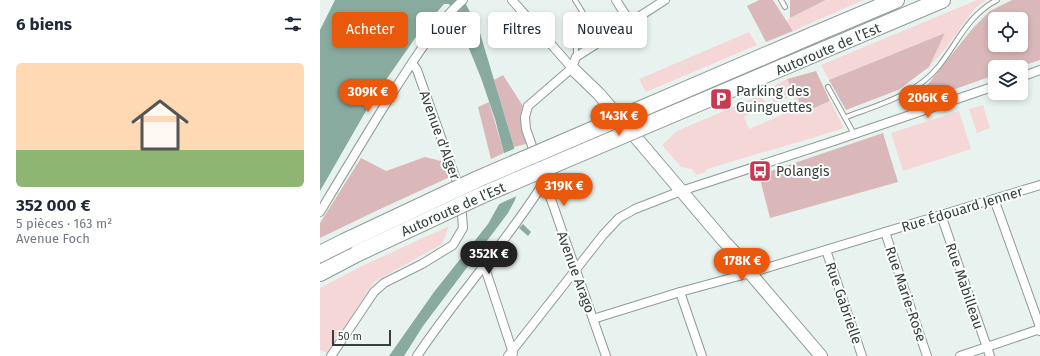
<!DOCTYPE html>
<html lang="fr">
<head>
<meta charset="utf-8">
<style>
  :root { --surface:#fff; --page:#f2f2f3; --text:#1f2937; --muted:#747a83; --accent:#ea580c }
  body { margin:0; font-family:"Fira Sans",sans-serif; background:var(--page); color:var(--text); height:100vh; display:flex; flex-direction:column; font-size:15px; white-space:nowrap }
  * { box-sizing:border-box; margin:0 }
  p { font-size:13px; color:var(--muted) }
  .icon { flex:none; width:22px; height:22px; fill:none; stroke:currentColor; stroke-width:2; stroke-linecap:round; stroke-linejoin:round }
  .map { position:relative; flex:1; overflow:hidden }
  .sheet { display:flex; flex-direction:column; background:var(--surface); width:320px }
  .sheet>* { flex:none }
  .guide { position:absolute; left:12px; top:12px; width:380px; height:36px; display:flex; gap:8px }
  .tools { position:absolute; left:668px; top:12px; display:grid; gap:8px }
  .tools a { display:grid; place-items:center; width:40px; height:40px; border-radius:6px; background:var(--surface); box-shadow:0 2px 6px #0003; font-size:20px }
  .scale { position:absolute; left:12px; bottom:10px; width:59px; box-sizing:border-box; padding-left:4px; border:2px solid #393e3c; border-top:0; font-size:11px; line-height:14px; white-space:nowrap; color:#393e3c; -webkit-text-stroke:3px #fafffd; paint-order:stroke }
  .price { position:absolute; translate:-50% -34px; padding:0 9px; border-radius:14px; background:var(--accent); color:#fff; font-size:13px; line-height:26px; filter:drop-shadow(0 1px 2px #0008) }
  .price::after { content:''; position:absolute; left:50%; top:24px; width:12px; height:9px; margin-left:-6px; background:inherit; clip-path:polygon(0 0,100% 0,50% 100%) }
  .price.on { background:#222; color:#fff }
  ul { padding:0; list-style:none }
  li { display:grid; align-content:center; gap:8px; height:212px; padding:0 16px }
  li span { display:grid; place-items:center; height:124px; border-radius:6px; color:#555 }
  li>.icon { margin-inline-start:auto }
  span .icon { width:72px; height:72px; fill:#fffc; stroke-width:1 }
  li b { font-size:17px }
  h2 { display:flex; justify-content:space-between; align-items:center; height:48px; padding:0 16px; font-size:17px }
  .chip { padding:0 14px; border-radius:6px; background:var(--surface); box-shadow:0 2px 6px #0003; font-size:14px; line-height:36px }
  .chip.on { background:var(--accent); color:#fff }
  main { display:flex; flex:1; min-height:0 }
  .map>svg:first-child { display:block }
  .green { fill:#f6d7d8 }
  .forest { fill:#dab8b9; fill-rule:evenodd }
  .water { fill:#89aa9f }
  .pier { fill:#e8f3ef }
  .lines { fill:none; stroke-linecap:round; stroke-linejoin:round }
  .lane-casing { stroke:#909b97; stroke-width:6 }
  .street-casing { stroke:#909b97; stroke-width:10 }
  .secondary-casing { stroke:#909b97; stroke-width:14 }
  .highway-casing { stroke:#909b97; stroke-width:18 }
  .lane { stroke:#fff; stroke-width:4 }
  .street { stroke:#fff; stroke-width:8 }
  .secondary { stroke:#fff; stroke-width:12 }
  .highway { stroke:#fff; stroke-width:16 }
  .highway-bridge-casing { stroke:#909b97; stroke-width:18; stroke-linecap:butt }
  .highway-bridge { stroke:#fff; stroke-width:16 }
  .labels { text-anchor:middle; stroke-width:4; stroke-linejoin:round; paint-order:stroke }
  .street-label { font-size:14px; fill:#393e3c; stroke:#fafffd }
  .poi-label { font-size:14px; fill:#393e3c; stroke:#fafffd; text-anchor:start }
</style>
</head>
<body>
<main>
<section class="sheet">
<h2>6 biens<svg class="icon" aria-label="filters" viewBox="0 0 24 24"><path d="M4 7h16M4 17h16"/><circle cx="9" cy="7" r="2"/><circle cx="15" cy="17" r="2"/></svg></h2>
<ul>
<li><span style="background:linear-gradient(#ffd9b3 70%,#8fb573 0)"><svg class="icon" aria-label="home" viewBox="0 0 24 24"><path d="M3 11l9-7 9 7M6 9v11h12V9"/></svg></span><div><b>352 000 €</b><p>5 pièces · 163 m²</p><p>Avenue Foch</p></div></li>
</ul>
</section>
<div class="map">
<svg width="720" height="356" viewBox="0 0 720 356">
  <rect width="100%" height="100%" fill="#e8f3ef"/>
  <g class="green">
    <path d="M 507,0 L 543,0 L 473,31 L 467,22 L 470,18 Z"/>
    <path d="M 657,0 L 666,0 L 655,8 L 625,49 L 609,67 L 625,33 L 509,80 L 501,65 Z"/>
    <path d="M 429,32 L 437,45 L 326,92 L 319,79 Z"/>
    <path d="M 467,79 L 485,112 L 510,101 L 524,128 C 478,143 431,155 385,170 L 386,172 L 376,175 L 372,169 L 361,167 L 342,145 L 357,131 L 441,95 L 447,106 L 424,117 L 429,129 L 478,108 L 473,96 L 454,103 L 448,89 Z"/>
    <path d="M 663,105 L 670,128 L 657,133 L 649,109 Z"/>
    <path d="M 639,111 L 651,149 L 583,171 L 571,133 Z"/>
    <path d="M 129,226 L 122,244 L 54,282 L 7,353 L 0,350 L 0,288 L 44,265 Z"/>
  </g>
  <g class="forest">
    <path d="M 439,0 L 453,0 L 473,31 L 446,42 L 427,6 Z"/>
    <path d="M 470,0 L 506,0 L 470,18 Z"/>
    <path d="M 692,0 L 720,0 L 720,60 L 699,67 L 675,67 L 675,75 L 592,104 L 653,28 L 670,11 ZM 675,19 L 701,19 L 701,45 L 675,45 Z"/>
    <path d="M 625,33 L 609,67 L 578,90 L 526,110 L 509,80 Z"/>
    <path d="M 496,71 L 510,101 L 485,112 L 467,79 Z"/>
    <path d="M 183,75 L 203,106 L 200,117 L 206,144 L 194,147 L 174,80 Z"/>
    <path d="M 169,102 L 184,153 L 171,159 L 158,107 Z"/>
    <path d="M 563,133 L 578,182 L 450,218 L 439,175 Z"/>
    <path d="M 105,157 L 121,161 L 130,177 L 58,210 L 0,238 L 0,223 L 41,158 L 66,171 Z"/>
  </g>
  <g class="water">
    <path d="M 15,0 L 144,0 L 160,33 L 194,147 L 198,189 L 195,200 L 188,213 L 103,326 L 84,356 L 69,356 L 114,292 L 168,224 L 186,192 L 184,153 L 175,119 L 161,78 L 137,19 L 129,4 L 124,4 L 98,34 L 54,97 L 0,191 L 0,30 Z"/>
    <path d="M 203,224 L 211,232 L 208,236 L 199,228 Z"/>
  </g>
  <path class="pier" d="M 196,148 L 200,189 L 199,195 L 177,205 L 184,191 L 182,154 Z"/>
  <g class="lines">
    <g class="lane-casing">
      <g id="lane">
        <path d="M 255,0 L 276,34 L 256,47 L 256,56"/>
        <path d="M 461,0 L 465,7"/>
        <path d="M 508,87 L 534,134"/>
        <path d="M 526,117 C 558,105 596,95 619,66 C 638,42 648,15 677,0"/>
      </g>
    </g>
    <g class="street-casing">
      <g id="street">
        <path d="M 192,0 L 252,68"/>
        <path d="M 296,0 L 310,22"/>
        <path d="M 92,63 L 97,70 L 138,185 L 139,191"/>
        <path d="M 701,77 L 720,70"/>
        <path d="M 216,157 L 206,129 L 205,117 L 208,106 L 252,68 L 256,57 L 345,0"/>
        <path d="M 220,168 L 286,356"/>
        <path d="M 674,199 L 719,324 L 720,331"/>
        <path d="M 0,212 C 24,172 48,132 73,92 C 94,60 114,26 143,0"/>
        <path d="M 621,215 L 670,356"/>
        <path d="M 565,232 L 607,356"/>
        <path d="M 506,250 L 542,356"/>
        <path d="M 164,265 L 193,353"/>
        <path d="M 360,292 L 382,356"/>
        <path d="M 273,319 L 360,292 L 430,273 L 720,185"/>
        <path d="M 11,356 L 54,292 L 64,283 L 102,264 L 133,245 L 143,228 L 141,202"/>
        <path d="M 97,356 C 137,296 186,243 224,182"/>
        <path d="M 188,356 L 283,235 L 299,218 L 315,209 L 361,191 L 514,141 L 675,86"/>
        <path d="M 640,356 L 720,329"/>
      </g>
    </g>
    <g class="secondary-casing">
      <path id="secondary" d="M 252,68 L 279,94 L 403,240 L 418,256 L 430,273 L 501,356"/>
    </g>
    <g class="highway-casing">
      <g id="highway">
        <path d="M 493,35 L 576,0"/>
        <path d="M 501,51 L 622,0"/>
        <path d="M 0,273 L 38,253"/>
      </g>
    </g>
    <use href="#lane" class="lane"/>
    <use href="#street" class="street"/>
    <use href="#secondary" class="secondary"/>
    <use href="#highway" class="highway"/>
    <g class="highway-bridge-casing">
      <g id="highway-bridge">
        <path d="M 38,253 L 162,195 L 501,51"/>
        <path d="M 0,254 L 24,242 L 158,179 L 493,35"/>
      </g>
    </g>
    <use href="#highway-bridge" class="highway-bridge"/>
  </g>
  <defs>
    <g id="parking-square" transform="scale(1.15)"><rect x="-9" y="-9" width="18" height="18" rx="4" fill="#c93951" stroke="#fafffd"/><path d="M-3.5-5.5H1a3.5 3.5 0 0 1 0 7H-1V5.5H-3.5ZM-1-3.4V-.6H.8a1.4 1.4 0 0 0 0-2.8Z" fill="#fff"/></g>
    <g id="bus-square" transform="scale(1.15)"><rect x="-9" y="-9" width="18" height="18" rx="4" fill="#c93951" stroke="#fafffd"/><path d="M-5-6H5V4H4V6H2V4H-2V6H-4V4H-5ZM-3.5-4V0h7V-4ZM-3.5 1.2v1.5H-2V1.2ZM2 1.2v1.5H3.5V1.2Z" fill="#fff"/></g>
  </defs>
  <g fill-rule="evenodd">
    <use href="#parking-square" x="401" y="99"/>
    <use href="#bus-square" x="440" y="171"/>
  </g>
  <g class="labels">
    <g class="street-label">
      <text transform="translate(508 49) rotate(-23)" y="5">Autoroute de l’Est</text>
      <text transform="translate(120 135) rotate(70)" y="5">Avenue d'Alger</text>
      <text transform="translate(133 209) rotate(-24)" y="5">Autoroute de l’Est</text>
      <text transform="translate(642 209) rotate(-17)" y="5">Rue Édouard Jenner</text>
      <text transform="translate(256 272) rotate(70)" y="5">Avenue Arago</text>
      <text transform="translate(645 286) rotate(71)" y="5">Rue Mabilleau</text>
      <text transform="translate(586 294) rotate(71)" y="5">Rue Marie-Rose</text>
      <text transform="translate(524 303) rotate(71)" y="5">Rue Gabrielle</text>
    </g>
    <g class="poi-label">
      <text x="416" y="96">Parking des<tspan x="416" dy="16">Guinguettes</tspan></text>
      <text x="456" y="176">Polangis</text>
    </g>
  </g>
</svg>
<div class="tools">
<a><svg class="icon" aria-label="locate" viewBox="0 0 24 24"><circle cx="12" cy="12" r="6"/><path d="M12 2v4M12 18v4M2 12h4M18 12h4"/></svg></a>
<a><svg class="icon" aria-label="layers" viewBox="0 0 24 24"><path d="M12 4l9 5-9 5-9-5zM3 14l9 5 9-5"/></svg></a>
</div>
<div class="scale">50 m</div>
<b class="price" style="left:48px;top:113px">309K €</b>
<b class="price" style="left:608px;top:119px">206K €</b>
<b class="price" style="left:299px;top:137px">143K €</b>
<b class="price" style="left:244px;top:207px">319K €</b>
<b class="price on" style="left:169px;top:275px">352K €</b>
<b class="price" style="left:422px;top:282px">178K €</b>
<div class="guide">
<a class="chip on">Acheter</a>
<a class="chip">Louer</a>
<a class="chip">Filtres</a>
<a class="chip">Nouveau</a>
</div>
</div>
</main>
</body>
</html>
